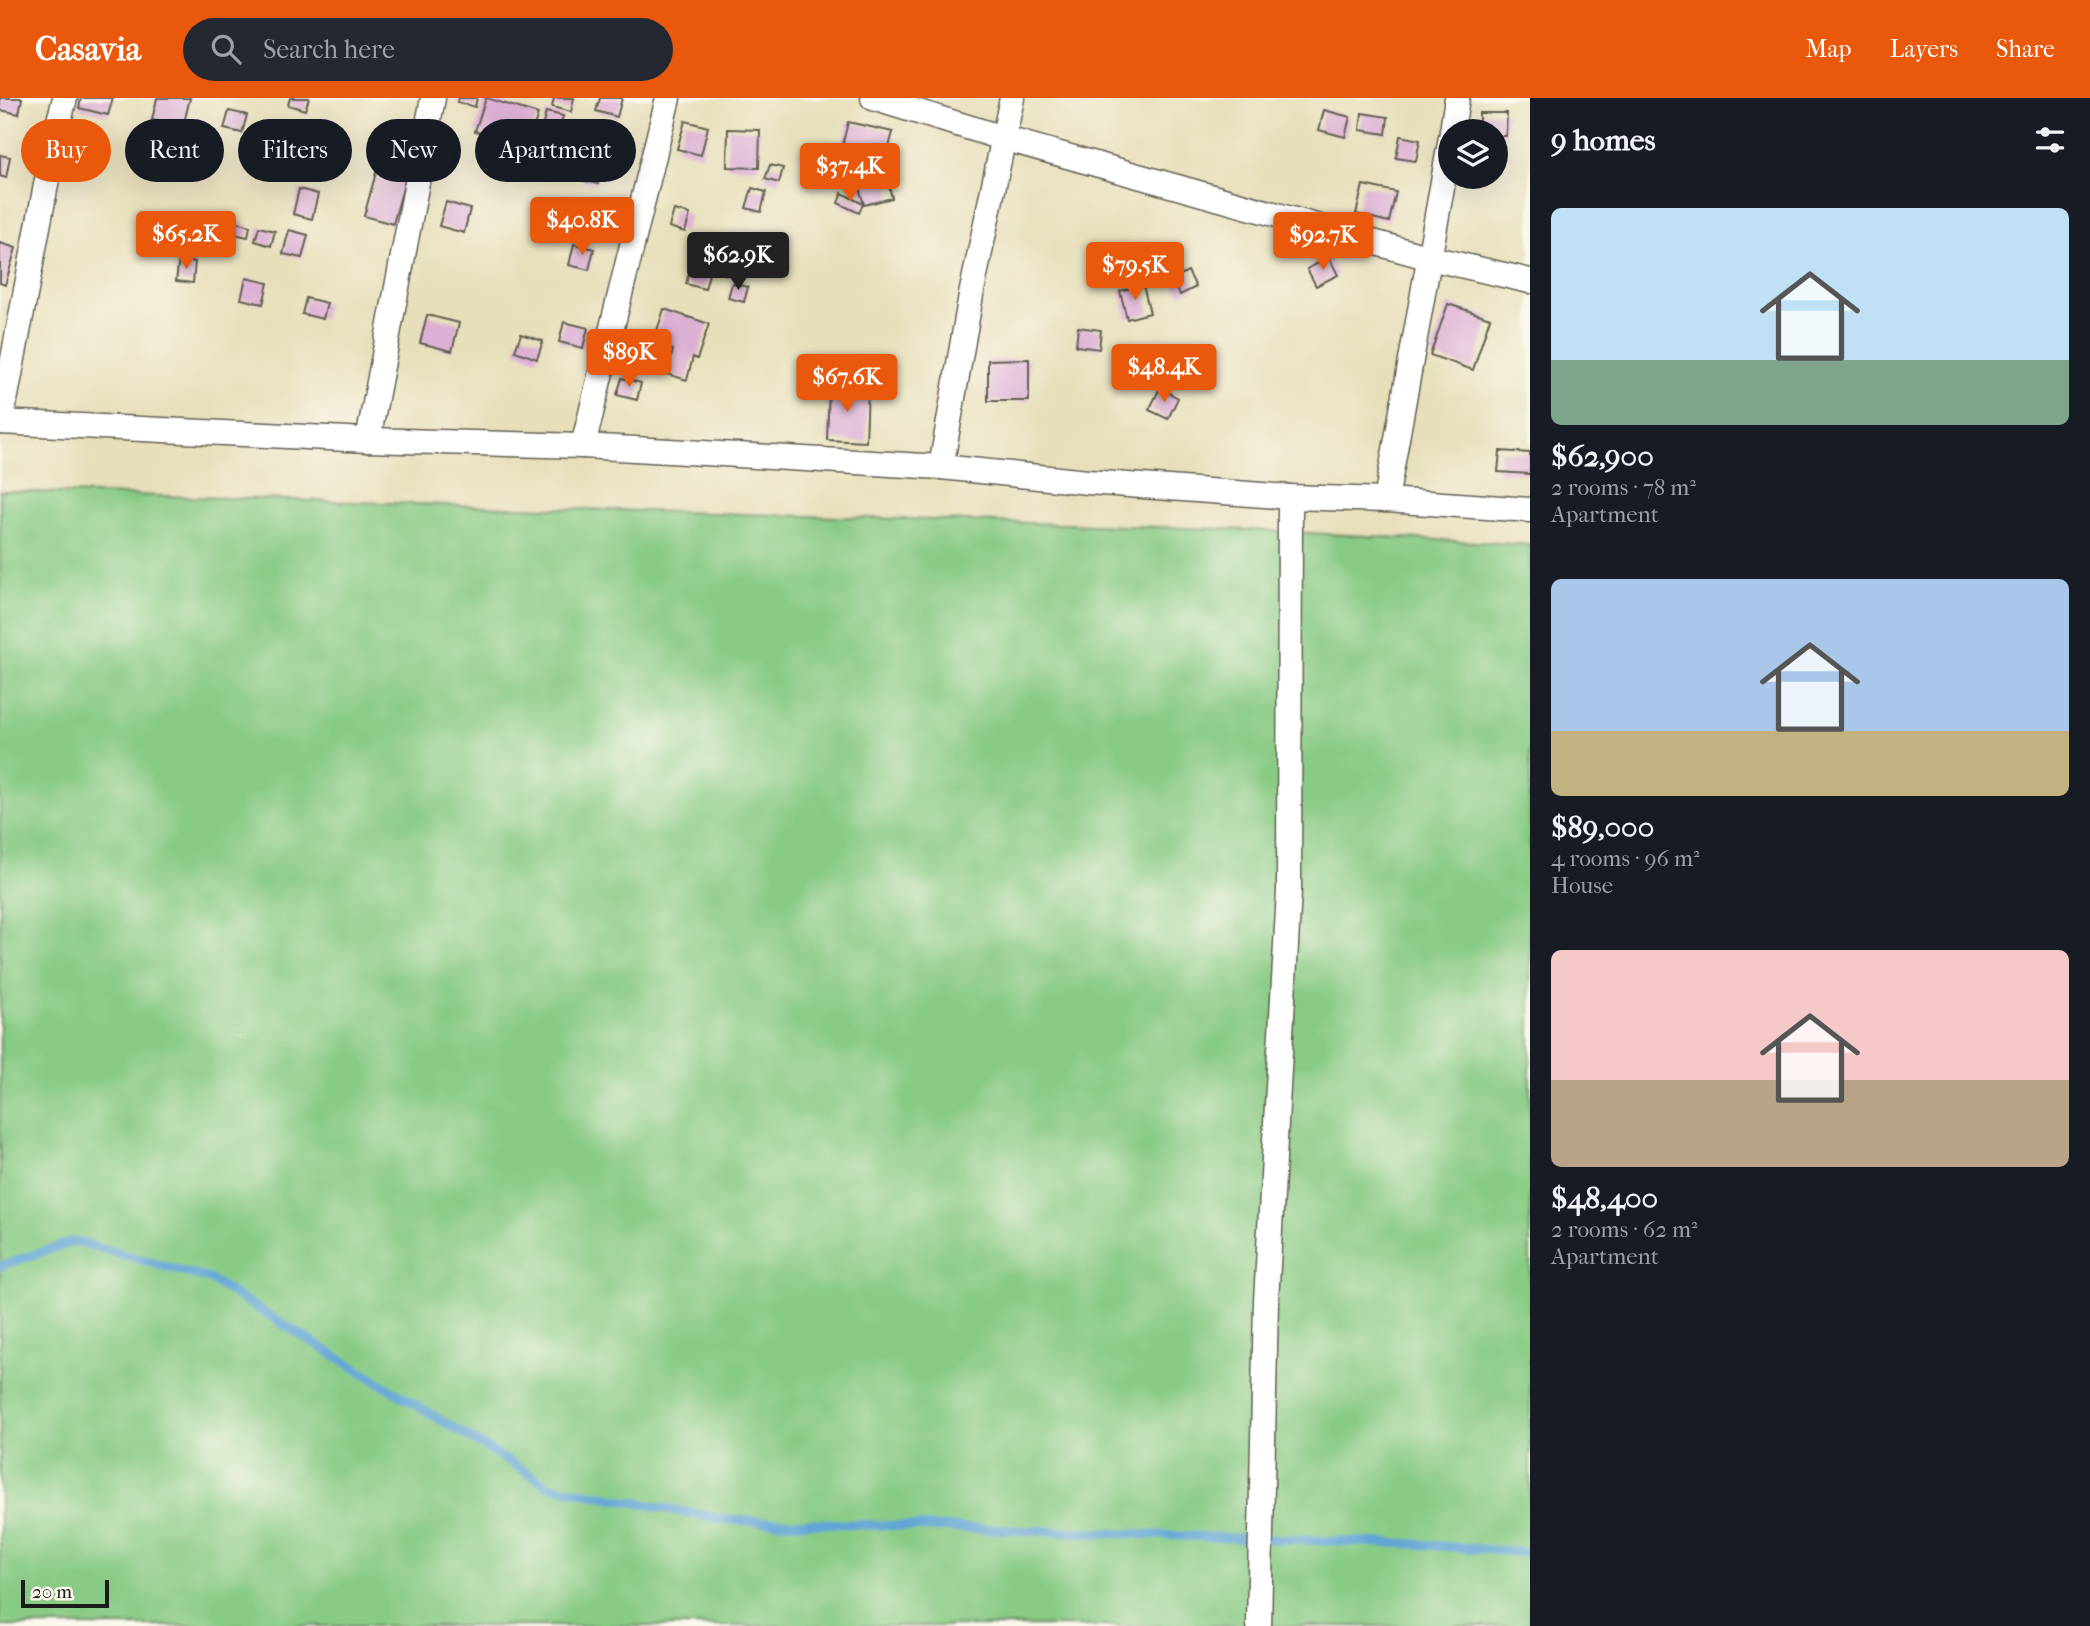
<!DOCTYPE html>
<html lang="en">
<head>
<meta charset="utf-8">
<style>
  :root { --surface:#171b24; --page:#242831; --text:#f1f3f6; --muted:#9ea1a6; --accent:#ea580c }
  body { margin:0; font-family:"IM FELL French Canon",serif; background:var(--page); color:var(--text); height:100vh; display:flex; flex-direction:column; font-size:26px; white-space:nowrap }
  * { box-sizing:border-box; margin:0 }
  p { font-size:23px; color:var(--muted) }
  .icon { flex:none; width:38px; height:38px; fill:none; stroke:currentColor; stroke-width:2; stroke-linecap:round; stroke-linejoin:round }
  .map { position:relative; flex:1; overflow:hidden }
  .sheet { display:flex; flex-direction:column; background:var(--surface); width:560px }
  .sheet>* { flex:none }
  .guide { position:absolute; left:21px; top:21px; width:665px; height:63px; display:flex; gap:14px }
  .fabs { position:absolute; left:1438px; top:21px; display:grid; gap:14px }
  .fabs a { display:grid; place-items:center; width:70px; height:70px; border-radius:50%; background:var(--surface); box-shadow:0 7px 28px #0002; font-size:35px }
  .scale { position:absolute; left:21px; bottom:18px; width:88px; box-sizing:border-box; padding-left:7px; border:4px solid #1c1c1c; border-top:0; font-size:19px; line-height:24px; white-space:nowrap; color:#1c1c1c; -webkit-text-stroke:5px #fbf7ec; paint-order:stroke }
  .price { position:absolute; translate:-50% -60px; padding:0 16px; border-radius:7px; background:var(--accent); color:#fff; font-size:23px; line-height:46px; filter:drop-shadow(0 2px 4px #0008) }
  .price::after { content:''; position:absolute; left:50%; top:42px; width:21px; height:16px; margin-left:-10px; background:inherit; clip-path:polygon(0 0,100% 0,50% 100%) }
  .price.on { background:#222; color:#fff }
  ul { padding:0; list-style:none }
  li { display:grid; align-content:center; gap:14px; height:371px; padding:0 21px }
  li span { display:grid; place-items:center; height:217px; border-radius:10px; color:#555 }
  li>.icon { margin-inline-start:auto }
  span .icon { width:126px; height:126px; fill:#fffc; stroke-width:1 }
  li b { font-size:30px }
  h2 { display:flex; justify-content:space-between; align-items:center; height:84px; padding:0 21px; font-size:30px }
  .tag { padding:0 24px; border-radius:32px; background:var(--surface); box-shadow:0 7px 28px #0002; font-size:24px; line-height:63px }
  .tag.on { background:var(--accent); color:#fff }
  header { display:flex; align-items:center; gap:42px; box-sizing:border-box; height:98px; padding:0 35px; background:var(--accent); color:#fff }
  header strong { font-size:33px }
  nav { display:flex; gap:38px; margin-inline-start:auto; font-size:24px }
  .search { width:490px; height:63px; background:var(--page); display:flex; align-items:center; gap:18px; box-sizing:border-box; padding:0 24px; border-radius:38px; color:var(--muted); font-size:26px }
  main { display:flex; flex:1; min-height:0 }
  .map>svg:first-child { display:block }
  .green { fill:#88cb84; stroke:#527450; stroke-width:2 }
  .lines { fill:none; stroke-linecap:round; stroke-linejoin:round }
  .stream { stroke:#62a5d6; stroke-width:9 }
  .building { fill:#ddb1d5 }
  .street-casing { stroke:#636053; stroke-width:27 }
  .street { stroke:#fff; stroke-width:24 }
</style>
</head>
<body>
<header>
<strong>Casavia</strong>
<div class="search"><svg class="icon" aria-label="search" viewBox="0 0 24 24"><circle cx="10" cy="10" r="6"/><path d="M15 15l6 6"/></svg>Search here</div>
<nav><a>Map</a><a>Layers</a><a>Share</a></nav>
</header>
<main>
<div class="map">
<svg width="1530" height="1528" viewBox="0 0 1530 1528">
  <rect width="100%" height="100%" fill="#fbf7ec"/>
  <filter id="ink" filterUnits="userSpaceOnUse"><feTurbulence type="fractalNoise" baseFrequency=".0143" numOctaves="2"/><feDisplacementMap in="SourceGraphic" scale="14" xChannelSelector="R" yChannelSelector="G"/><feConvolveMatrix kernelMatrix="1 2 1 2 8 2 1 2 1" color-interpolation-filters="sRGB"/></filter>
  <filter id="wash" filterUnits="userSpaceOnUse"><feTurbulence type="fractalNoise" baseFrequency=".00686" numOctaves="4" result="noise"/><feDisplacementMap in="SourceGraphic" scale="28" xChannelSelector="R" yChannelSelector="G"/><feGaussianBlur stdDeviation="1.57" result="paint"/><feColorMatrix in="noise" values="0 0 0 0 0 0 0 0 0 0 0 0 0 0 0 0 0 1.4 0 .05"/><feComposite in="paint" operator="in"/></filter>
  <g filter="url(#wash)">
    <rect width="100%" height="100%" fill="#e7dfba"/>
    <path class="green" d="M 0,393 L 1255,432 L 1530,447 L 1530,1528 L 0,1528 Z"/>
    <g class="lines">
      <path class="stream" d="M 0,1168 L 75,1143 L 209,1181 L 549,1388 L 726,1422 L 1414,1446 L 1530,1455"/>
    </g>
    <g id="blocks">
      <g class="building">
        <path d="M 0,0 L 22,0 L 19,16 L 0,12 Z"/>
        <path d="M 81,0 L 113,0 L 108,17 L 79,10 Z"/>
        <path d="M 157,0 L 190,0 L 183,29 L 152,22 Z"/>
        <path d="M 290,0 L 309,0 L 305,12 L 288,7 Z"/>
        <path d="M 459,0 L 477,0 L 475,9 L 457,4 Z"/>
        <path d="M 486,0 L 538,16 L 526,51 L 475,33 Z"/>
        <path d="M 554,0 L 574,0 L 571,14 L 552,9 Z"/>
        <path d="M 600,0 L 622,0 L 617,19 L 596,13 Z"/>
        <path d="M 1324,12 L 1350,19 L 1345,39 L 1319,32 Z"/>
        <path d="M 229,13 L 247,17 L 242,35 L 224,31 Z"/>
        <path d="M 546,14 L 563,18 L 557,42 L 540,38 Z"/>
        <path d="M 1362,15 L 1388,19 L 1386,36 L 1360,32 Z"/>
        <path d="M 1479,15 L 1507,15 L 1506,38 L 1496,38 L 1496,33 L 1479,33 Z"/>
        <path d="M 685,23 L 708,29 L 701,57 L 677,51 Z"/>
        <path d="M 848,24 L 893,34 L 884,68 L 840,57 Z"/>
        <path d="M 614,30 L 627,34 L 624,44 L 612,41 Z"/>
        <path d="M 728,31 L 760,32 L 759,70 L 727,69 Z"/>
        <path d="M 1400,38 L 1420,42 L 1416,63 L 1396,60 Z"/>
        <path d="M 0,57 L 10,59 L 6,80 L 0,78 Z"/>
        <path d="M 587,60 L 603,65 L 598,86 L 581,82 Z"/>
        <path d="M 770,67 L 783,70 L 779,85 L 765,81 Z"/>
        <path d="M 884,68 L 892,100 L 864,107 L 855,75 Z"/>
        <path d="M 377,71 L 406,79 L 393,126 L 364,118 Z"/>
        <path d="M 1363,87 L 1396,94 L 1389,124 L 1356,116 Z"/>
        <path d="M 752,90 L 766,94 L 761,114 L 746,110 Z"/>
        <path d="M 299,91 L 318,96 L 312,121 L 293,116 Z"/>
        <path d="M 842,95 L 863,106 L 859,115 L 838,105 Z"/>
        <path d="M 584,102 L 600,107 L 595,126 L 579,122 Z"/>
        <path d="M 446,104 L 470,111 L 464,135 L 439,128 Z"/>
        <path d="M 674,112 L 690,116 L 685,134 L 669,129 Z"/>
        <path d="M 233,123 L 250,128 L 248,139 L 230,135 Z"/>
        <path d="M 259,129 L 275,133 L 271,148 L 255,143 Z"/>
        <path d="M 289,132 L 308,137 L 302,160 L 283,156 Z"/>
        <path d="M 0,145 L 16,150 L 5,187 L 0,185 Z"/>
        <path d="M 574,146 L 594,151 L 589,172 L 569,167 Z"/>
        <path d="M 729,151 L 747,154 L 743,180 L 724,176 Z"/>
        <path d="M 1329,159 L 1338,177 L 1316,188 L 1307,171 Z"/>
        <path d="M 179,161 L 195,164 L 193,185 L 176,183 Z"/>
        <path d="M 692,163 L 711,168 L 705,191 L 686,186 Z"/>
        <path d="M 1188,173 L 1196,189 L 1180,197 L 1172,181 Z"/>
        <path d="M 246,180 L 268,185 L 263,206 L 241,201 Z"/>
        <path d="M 732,185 L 748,189 L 744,204 L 728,200 Z"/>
        <path d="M 1143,187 L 1150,215 L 1127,221 L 1120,193 Z"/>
        <path d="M 306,200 L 327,205 L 323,221 L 302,216 Z"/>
        <path d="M 1448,206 L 1490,220 L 1473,272 L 1430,257 Z"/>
        <path d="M 664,211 L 709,226 L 697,261 L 693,259 L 687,282 L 667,276 L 673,252 L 653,245 Z"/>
        <path d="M 427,217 L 459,225 L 452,253 L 420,245 Z"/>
        <path d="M 564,224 L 588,230 L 583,250 L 559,244 Z"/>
        <path d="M 1078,229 L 1101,232 L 1099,251 L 1076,248 Z"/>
        <path d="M 521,236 L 543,243 L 537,261 L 515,253 Z"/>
        <path d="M 634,243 L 649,247 L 644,269 L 628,265 Z"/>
        <path d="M 1029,261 L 1029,303 L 988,303 L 988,262 Z"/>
        <path d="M 622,280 L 641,285 L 637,302 L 617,297 Z"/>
        <path d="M 829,288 L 868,291 L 866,344 L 827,342 Z"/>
        <path d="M 1160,290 L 1178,300 L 1168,321 L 1149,312 Z"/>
        <path d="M 1500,353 L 1530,355 L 1530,376 L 1498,374 Z"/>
      </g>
    </g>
  </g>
  <g filter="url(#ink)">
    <use href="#blocks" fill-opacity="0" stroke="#636053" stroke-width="2"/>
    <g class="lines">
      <g class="street-casing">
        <g id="street">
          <path d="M 873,0 L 1003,40 L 1430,160 L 1530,183"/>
          <path d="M 1452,33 L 1457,0"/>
          <path d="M 0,324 L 368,342 L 583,348 L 941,369 L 1088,384 L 1290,399 L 1386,402 L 1530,412"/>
          <path d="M 1,324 L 56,34 L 65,0"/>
          <path d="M 368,342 L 433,0"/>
          <path d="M 583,348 L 668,0"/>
          <path d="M 941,369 L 971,197 L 1012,0"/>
          <path d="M 1386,402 L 1451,39"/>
          <path d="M 1259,1528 L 1266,1203 L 1289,793 L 1290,399"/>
        </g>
      </g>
      <use href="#street" class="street"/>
    </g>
  </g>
</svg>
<div class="fabs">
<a><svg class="icon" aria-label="layers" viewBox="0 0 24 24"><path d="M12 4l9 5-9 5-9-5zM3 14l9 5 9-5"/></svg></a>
</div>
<div class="scale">20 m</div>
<b class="price" style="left:850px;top:105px">$37.4K</b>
<b class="price" style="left:582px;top:159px">$40.8K</b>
<b class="price" style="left:186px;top:173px">$65.2K</b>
<b class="price" style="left:1323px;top:174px">$92.7K</b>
<b class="price on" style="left:738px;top:194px">$62.9K</b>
<b class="price" style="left:1135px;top:204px">$79.5K</b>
<b class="price" style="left:629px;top:291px">$89K</b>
<b class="price" style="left:1164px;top:306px">$48.4K</b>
<b class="price" style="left:847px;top:316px">$67.6K</b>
<div class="guide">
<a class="tag on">Buy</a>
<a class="tag">Rent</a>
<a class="tag">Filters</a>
<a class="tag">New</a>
<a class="tag">Apartment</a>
</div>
</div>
<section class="sheet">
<h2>9 homes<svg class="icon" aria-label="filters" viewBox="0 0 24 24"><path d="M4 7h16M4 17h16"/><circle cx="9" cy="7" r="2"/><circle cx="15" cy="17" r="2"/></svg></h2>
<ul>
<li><span style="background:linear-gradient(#bfe0f5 70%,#7fa58c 0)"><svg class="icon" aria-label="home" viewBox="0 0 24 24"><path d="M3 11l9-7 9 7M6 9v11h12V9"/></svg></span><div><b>$62,900</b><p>2 rooms · 78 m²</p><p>Apartment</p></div></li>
<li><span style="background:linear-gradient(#a9c7e8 70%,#c2b280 0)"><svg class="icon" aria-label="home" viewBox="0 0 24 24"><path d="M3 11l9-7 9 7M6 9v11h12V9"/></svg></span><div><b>$89,000</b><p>4 rooms · 96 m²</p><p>House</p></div></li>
<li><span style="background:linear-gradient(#f6c9c9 60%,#b9a48a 0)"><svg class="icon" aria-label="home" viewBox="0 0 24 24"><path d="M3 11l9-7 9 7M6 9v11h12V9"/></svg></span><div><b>$48,400</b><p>2 rooms · 62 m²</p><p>Apartment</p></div></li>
</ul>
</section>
</main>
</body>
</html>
